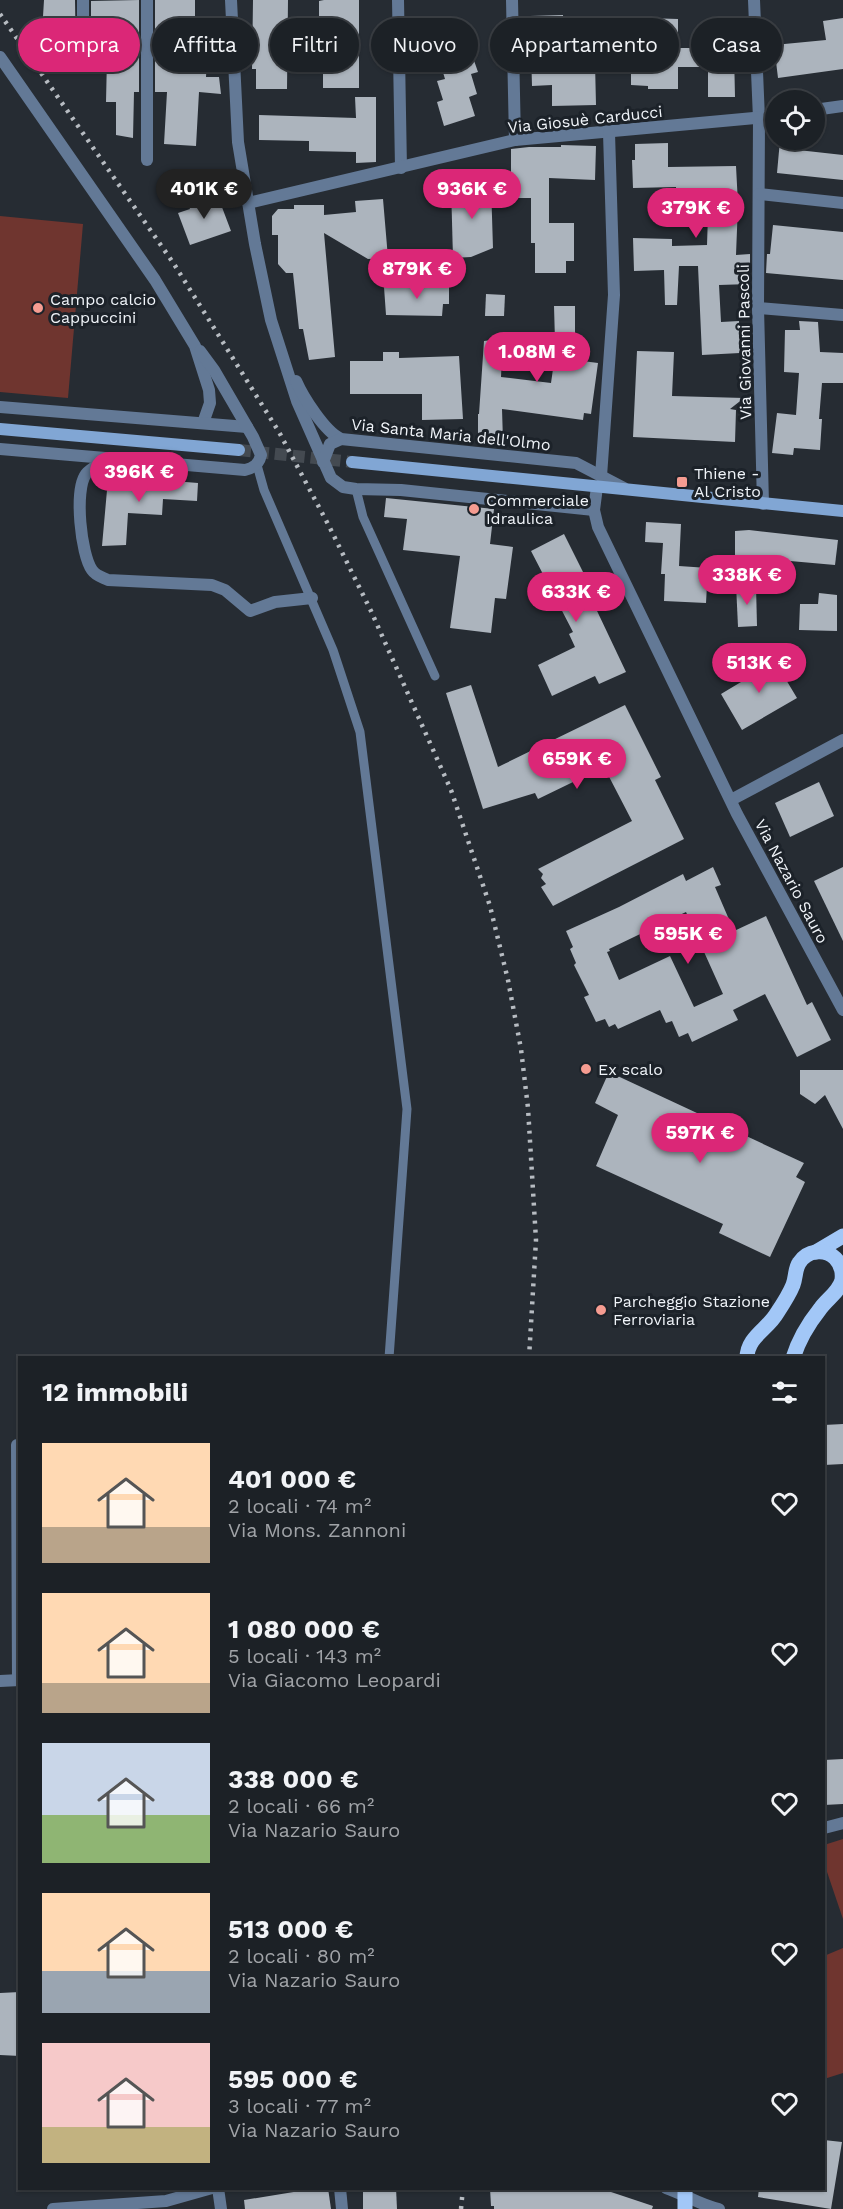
<!DOCTYPE html>
<html lang="it">
<head>
<meta charset="utf-8">
<style>
  :root { --surface:#1c2126; --page:#292e32; --text:#f1f3f6; --muted:#a0a3a7; --line:#3a3e43; --accent:#db2777 }
  body { margin:0; font-family:"Work Sans",sans-serif; background:var(--page); color:var(--text); height:100vh; display:flex; flex-direction:column; font-size:22px; white-space:nowrap }
  * { box-sizing:border-box; margin:0 }
  p { font-size:20px; color:var(--muted) }
  .icon { flex:none; width:33px; height:33px; fill:none; stroke:currentColor; stroke-width:2; stroke-linecap:round; stroke-linejoin:round }
  .map { position:relative; flex:1; overflow:hidden }
  .details { position:absolute; left:18px; top:1356px; width:807px; height:834px; display:flex; flex-direction:column; background:var(--surface); border-radius:0px; box-shadow:0 2px 4px #0004,0 0 0 2px var(--line) }
  .details>* { flex:none }
  .guide { position:absolute; left:18px; top:18px; width:807px; height:54px; display:flex; gap:12px }
  .tools { position:absolute; left:765px; top:90px; display:grid; gap:12px }
  .tools a { display:grid; place-items:center; width:60px; height:60px; border-radius:50%; background:var(--surface); box-shadow:0 2px 4px #0004,0 0 0 2px var(--line); font-size:30px }
  .price { position:absolute; translate:-50% -51px; padding:0 14px; border-radius:21px; background:var(--accent); color:#fff; font-size:20px; line-height:39px; filter:drop-shadow(0 2px 3px #0008) }
  .price::after { content:''; position:absolute; left:50%; top:36px; width:18px; height:14px; margin-left:-9px; background:inherit; clip-path:polygon(0 0,100% 0,50% 100%) }
  .price.on { background:#222; color:#fff }
  ul { padding:0; list-style:none }
  li { display:flex; align-items:center; gap:18px; height:150px; padding:0 24px }
  li span { display:grid; place-items:center; flex:none; width:168px; height:120px; border-radius:0px; color:#555 }
  li>.icon { margin-inline-start:auto }
  span .icon { width:72px; height:72px; fill:#fffc; stroke-width:1 }
  li b { font-size:26px }
  h2 { display:flex; justify-content:space-between; align-items:center; height:72px; padding:0 24px; font-size:26px }
  .chip { padding:0 21px; border-radius:27px; background:var(--surface); box-shadow:0 2px 4px #0004,0 0 0 2px var(--line); font-size:21px; line-height:54px }
  .chip.on { background:var(--accent); color:#fff }
  .map>svg:first-child { display:block }
  .green { fill:#6f352f }
  .building { fill:#acb4bd; fill-rule:evenodd }
  .lines { fill:none; stroke-linecap:round; stroke-linejoin:round }
  .secondary-tunnel { stroke:#444a51; stroke-width:12; stroke-dasharray:12 6; stroke-linecap:butt }
  .lane { stroke:#637996; stroke-width:9 }
  .street { stroke:#637996; stroke-width:12 }
  .secondary { stroke:#81a6d4; stroke-width:12 }
  .primary { stroke:#a2c7f7; stroke-width:15 }
  .rail { stroke:#b7bcc2; stroke-width:4.5; stroke-dasharray:3 6; stroke-linecap:butt }
  .poi-dot { fill:#f59c91; stroke:#1c2229; stroke-width:2 }
  .labels { text-anchor:middle; stroke-width:6; stroke-linejoin:round; paint-order:stroke }
  .street-label { font-size:16px; fill:#f0f4f9; stroke:#1c2229 }
  .poi-label { font-size:16px; fill:#f0f4f9; stroke:#1c2229; text-anchor:start }
</style>
</head>
<body>
<div class="map">
<svg width="843" height="2209" viewBox="0 0 843 2209">
  <rect width="100%" height="100%" fill="#262c33"/>
  <g class="green">
    <path d="M 0,216 L 83,224 L 68,398 L 0,392 Z"/>
    <path d="M 843,1839 L 843,1919 L 824,1863 L 824,1845 Z"/>
    <path d="M 843,1948 L 843,2073 L 824,2079 L 824,1956 Z"/>
  </g>
  <g class="building">
    <path d="M 44,0 L 75,0 L 76,65 L 58,64 L 60,34 L 42,33 Z"/>
    <path d="M 139,0 L 139,92 L 134,92 L 133,138 L 116,135 L 116,102 L 106,102 L 107,58 L 91,58 L 91,1 Z"/>
    <path d="M 155,0 L 195,0 L 195,57 L 207,58 L 206,77 L 219,77 L 221,94 L 199,92 L 196,146 L 164,144 L 167,92 L 155,92 Z"/>
    <path d="M 253,0 L 288,0 L 287,89 L 256,89 L 256,69 L 252,69 Z"/>
    <path d="M 324,0 L 359,0 L 359,88 L 323,88 L 323,66 L 319,66 L 319,1 Z"/>
    <path d="M 563,15 L 565,64 L 595,63 L 596,105 L 552,106 L 552,85 L 532,86 L 530,16 Z"/>
    <path d="M 647,18 L 678,19 L 678,48 L 713,48 L 713,52 L 734,52 L 735,97 L 708,97 L 708,67 L 678,67 L 678,89 L 648,89 L 648,86 L 631,85 L 631,20 Z"/>
    <path d="M 843,18 L 843,69 L 778,78 L 774,45 L 826,40 L 823,21 Z"/>
    <path d="M 470,49 L 478,72 L 471,74 L 477,94 L 469,97 L 475,116 L 444,126 L 437,102 L 443,100 L 437,81 L 445,79 L 439,59 Z"/>
    <path d="M 355,97 L 376,97 L 376,162 L 356,163 L 356,152 L 309,151 L 309,141 L 259,140 L 259,115 L 356,118 Z"/>
    <path d="M 780,140 L 799,140 L 798,150 L 843,155 L 843,180 L 777,173 Z"/>
    <path d="M 668,143 L 668,167 L 736,166 L 738,204 L 736,255 L 750,254 L 750,284 L 719,285 L 721,322 L 739,321 L 740,353 L 702,355 L 698,266 L 679,266 L 677,305 L 665,305 L 664,270 L 634,271 L 633,238 L 672,239 L 672,246 L 707,245 L 708,215 L 690,215 L 690,205 L 675,205 L 676,187 L 633,188 L 632,160 L 635,160 L 635,144 Z"/>
    <path d="M 561,145 L 596,146 L 595,180 L 549,178 L 549,223 L 574,223 L 574,261 L 566,261 L 566,273 L 535,273 L 535,243 L 531,243 L 531,198 L 511,198 L 511,149 L 529,147 L 561,147 Z"/>
    <path d="M 451,185 L 491,185 L 493,248 L 471,257 L 453,258 Z"/>
    <path d="M 217,194 L 231,231 L 190,245 L 178,213 L 190,209 L 188,204 Z"/>
    <path d="M 383,199 L 388,258 L 368,259 L 324,233 L 335,357 L 309,360 L 303,329 L 299,329 L 293,273 L 286,273 L 278,264 L 278,235 L 272,235 L 272,216 L 278,209 L 294,209 L 294,205 L 324,205 L 324,215 L 356,212 L 355,201 Z"/>
    <path d="M 773,225 L 843,232 L 843,280 L 766,273 L 767,254 L 770,254 Z"/>
    <path d="M 449,284 L 449,304 L 443,304 L 442,316 L 386,315 L 384,287 Z"/>
    <path d="M 486,294 L 505,295 L 504,316 L 485,316 Z"/>
    <path d="M 554,306 L 575,306 L 575,360 L 598,363 L 591,414 L 584,413 L 583,420 L 502,409 L 503,441 L 478,442 L 478,414 L 479,414 L 484,341 L 509,338 L 502,355 L 501,377 L 551,383 L 557,341 L 555,341 Z"/>
    <path d="M 799,321 L 818,322 L 820,352 L 843,353 L 843,383 L 822,383 L 819,419 L 822,419 L 820,450 L 794,448 L 793,455 L 772,453 L 777,413 L 796,415 L 799,373 L 784,372 L 785,330 L 800,330 Z"/>
    <path d="M 637,351 L 674,352 L 672,396 L 744,398 L 730,409 L 736,410 L 735,442 L 633,437 Z"/>
    <path d="M 383,352 L 399,352 L 399,358 L 459,356 L 463,419 L 422,420 L 422,394 L 350,394 L 350,361 L 383,361 Z"/>
    <path d="M 108,479 L 149,482 L 149,479 L 198,483 L 197,501 L 163,499 L 162,515 L 128,513 L 126,545 L 102,546 Z"/>
    <path d="M 386,498 L 494,509 L 490,544 L 513,547 L 506,599 L 495,598 L 491,633 L 450,628 L 460,556 L 403,550 L 407,519 L 384,517 Z"/>
    <path d="M 646,522 L 681,524 L 679,566 L 708,568 L 706,603 L 664,601 L 665,574 L 661,574 L 663,543 L 645,542 Z"/>
    <path d="M 749,530 L 838,540 L 835,565 L 735,556 L 735,531 Z"/>
    <path d="M 564,534 L 593,592 L 589,594 L 626,672 L 599,684 L 595,676 L 552,696 L 538,665 L 575,647 L 569,634 L 573,632 L 531,551 Z"/>
    <path d="M 736,584 L 756,586 L 757,626 L 738,627 Z"/>
    <path d="M 819,593 L 837,595 L 837,631 L 799,630 L 800,604 L 818,604 Z"/>
    <path d="M 773,658 L 797,698 L 742,730 L 721,694 L 751,676 L 748,669 Z"/>
    <path d="M 471,685 L 498,767 L 625,705 L 661,777 L 655,780 L 684,839 L 553,906 L 541,887 L 546,884 L 541,878 L 543,874 L 538,869 L 632,821 L 604,767 L 538,799 L 535,793 L 483,809 L 446,693 Z"/>
    <path d="M 819,782 L 834,816 L 790,837 L 775,803 Z"/>
    <path d="M 713,867 L 721,885 L 715,887 L 734,931 L 766,916 L 807,1005 L 812,1002 L 831,1040 L 797,1057 L 765,994 L 733,1010 L 738,1020 L 692,1042 L 688,1033 L 679,1037 L 672,1021 L 666,1023 L 660,1010 L 618,1029 L 615,1024 L 609,1027 L 605,1019 L 596,1022 L 584,997 L 589,995 L 574,965 L 576,963 L 570,949 L 573,947 L 566,931 L 619,907 L 683,874 L 686,881 ZM 686,912 L 723,994 L 694,1007 L 670,956 L 619,980 L 607,952 L 610,951 L 609,949 Z"/>
    <path d="M 843,867 L 843,941 L 814,881 Z"/>
    <path d="M 800,1070 L 843,1070 L 843,1129 L 825,1095 L 815,1104 L 800,1094 Z"/>
    <path d="M 609,1072 L 804,1163 L 796,1177 L 805,1182 L 770,1257 L 719,1233 L 723,1224 L 596,1166 L 618,1115 L 595,1103 Z"/>
    <path d="M 843,1424 L 843,1464 L 824,1465 L 824,1425 Z"/>
    <path d="M 843,1759 L 843,1804 L 824,1805 L 824,1760 Z"/>
    <path d="M 20,1992 L 20,2056 L 0,2055 L 0,1993 Z"/>
    <path d="M 824,2140 L 842,2142 L 831,2209 L 758,2197 L 759,2188 L 824,2188 Z"/>
    <path d="M 318,2188 L 328,2188 L 331,2209 L 245,2209 L 244,2200 Z"/>
    <path d="M 363,2188 L 396,2188 L 397,2209 L 363,2209 Z"/>
    <path d="M 490,2188 L 599,2188 L 653,2206 L 652,2209 L 494,2209 L 494,2206 L 491,2206 Z"/>
  </g>
  <g class="lines">
    <path class="secondary-tunnel" d="M 239,450 L 352,462"/>
    <g class="lane">
      <path d="M 257,465 L 264,490 L 333,650 L 360,732 L 407,1109 L 389,1358"/>
      <path d="M 356,489 L 363,517 L 435,676"/>
    </g>
    <g class="street">
      <path d="M 231,0 L 238,142 L 255,244 L 271,320 L 297,401 L 331,478 L 343,487 L 356,489 L 401,490 L 594,510"/>
      <path d="M 398,0 L 401,168"/>
      <path d="M 512,0 L 515,140"/>
      <path d="M 754,0 L 759,119 L 758,308 L 763,504"/>
      <path d="M 0,57 L 155,280 L 195,346 L 209,390 L 210,403 L 203,423"/>
      <path d="M 83,57 L 83,0"/>
      <path d="M 814,110 L 843,106"/>
      <path d="M 147,160 L 147,0"/>
      <path d="M 759,194 L 843,203"/>
      <path d="M 248,203 L 515,140 L 776,116"/>
      <path d="M 758,308 L 843,315"/>
      <path d="M 296,381 C 303,397 325,432 341,439 L 576,463 L 624,488"/>
      <path d="M 0,407 L 247,427"/>
      <path d="M 0,449 L 245,470 C 254,468 259,464 261,455 L 253,437 L 214,370 L 200,351"/>
      <path d="M 109,458 C 102,463 91,468 86,474 C 74,490 81,555 92,570 C 96,576 102,577 108,580 L 212,585 L 225,590 L 250,611 L 275,602 L 312,598"/>
      <path d="M 323,462 L 330,444 L 341,439"/>
      <path d="M 601,476 L 614,295 L 609,133"/>
      <path d="M 597,487 L 594,510 L 598,527 L 737,814 L 843,1010"/>
      <path d="M 731,800 L 843,740"/>
      <path d="M 17,1445 L 18,1680"/>
      <path d="M 0,1681 L 20,1680"/>
      <path d="M 824,1828 L 843,1823"/>
      <path d="M 218,2188 L 221,2209"/>
      <path d="M 340,2188 L 342,2209"/>
      <path d="M 666,2188 C 684,2194 700,2205 719,2209"/>
      <path d="M 53,2209 L 166,2201 L 212,2188"/>
    </g>
    <g class="secondary">
      <path d="M 0,429 L 239,450"/>
      <path d="M 352,462 L 843,511"/>
    </g>
    <g class="primary">
      <path d="M 816,1252 L 843,1236"/>
      <path d="M 747,1358 C 747,1337 768,1329 777,1313 C 783,1304 789,1295 793,1285 C 796,1277 795,1269 799,1263 C 807,1250 825,1248 835,1258 C 841,1264 843,1272 842,1280 C 839,1292 827,1299 820,1309 C 808,1324 799,1339 793,1358"/>
      <path d="M 685,2209 L 685,2188"/>
    </g>
    <g class="rail">
      <path d="M 0,14 L 174,264 L 279,432 L 329,526 L 371,611 L 451,790 L 490,906 L 508,980 L 521,1049 L 528,1108 L 536,1240 L 529,1358"/>
      <path d="M 461,2209 L 463,2188"/>
    </g>
  </g>
  <g class="poi-dot">
    <circle cx="38" cy="308" r="6"/>
    <rect x="676" y="476" width="12" height="12" rx="3"/>
    <circle cx="474" cy="509" r="6"/>
    <circle cx="586" cy="1069" r="6"/>
    <circle cx="601" cy="1310" r="6"/>
  </g>
  <g class="labels">
    <g class="street-label">
      <text transform="translate(585 119) rotate(-6)" y="6">Via Giosuè Carducci</text>
      <text transform="translate(744 342) rotate(-91)" y="6">Via Giovanni Pascoli</text>
      <text transform="translate(451 434) rotate(6)" y="6">Via Santa Maria dell'Olmo</text>
      <text transform="translate(792 881) rotate(62)" y="6">Via Nazario Sauro</text>
    </g>
    <g class="poi-label">
      <text x="50" y="305">Campo calcio<tspan x="50" dy="18">Cappuccini</tspan></text>
      <text x="694" y="479">Thiene -<tspan x="694" dy="18">Al Cristo</tspan></text>
      <text x="486" y="506">Commerciale<tspan x="486" dy="18">Idraulica</tspan></text>
      <text x="598" y="1075">Ex scalo</text>
      <text x="613" y="1307">Parcheggio Stazione<tspan x="613" dy="18">Ferroviaria</tspan></text>
    </g>
  </g>
</svg>
<div class="tools">
<a><svg class="icon" aria-label="locate" viewBox="0 0 24 24"><circle cx="12" cy="12" r="6"/><path d="M12 2v4M12 18v4M2 12h4M18 12h4"/></svg></a>
</div>
<b class="price on" style="left:204px;top:220px">401K €</b>
<b class="price" style="left:472px;top:220px">936K €</b>
<b class="price" style="left:696px;top:239px">379K €</b>
<b class="price" style="left:417px;top:300px">879K €</b>
<b class="price" style="left:537px;top:383px">1.08M €</b>
<b class="price" style="left:139px;top:503px">396K €</b>
<b class="price" style="left:747px;top:606px">338K €</b>
<b class="price" style="left:576px;top:623px">633K €</b>
<b class="price" style="left:759px;top:694px">513K €</b>
<b class="price" style="left:577px;top:790px">659K €</b>
<b class="price" style="left:688px;top:965px">595K €</b>
<b class="price" style="left:700px;top:1164px">597K €</b>
<div class="guide">
<a class="chip on">Compra</a>
<a class="chip">Affitta</a>
<a class="chip">Filtri</a>
<a class="chip">Nuovo</a>
<a class="chip">Appartamento</a>
<a class="chip">Casa</a>
</div>
<section class="details">
<h2>12 immobili<svg class="icon" aria-label="filters" viewBox="0 0 24 24"><path d="M4 7h16M4 17h16"/><circle cx="9" cy="7" r="2"/><circle cx="15" cy="17" r="2"/></svg></h2>
<ul>
<li><span style="background:linear-gradient(#ffd9b3 70%,#b9a48a 0)"><svg class="icon" aria-label="home" viewBox="0 0 24 24"><path d="M3 11l9-7 9 7M6 9v11h12V9"/></svg></span><div><b>401 000 €</b><p>2 locali · 74 m²</p><p>Via Mons. Zannoni</p></div><svg class="icon" aria-label="heart" viewBox="0 0 24 24"><path d="M12 20l-8-8c-3-5 5-10 8-4 3-6 11-1 8 4z"/></svg></li>
<li><span style="background:linear-gradient(#ffd9b3 75%,#b9a48a 0)"><svg class="icon" aria-label="home" viewBox="0 0 24 24"><path d="M3 11l9-7 9 7M6 9v11h12V9"/></svg></span><div><b>1 080 000 €</b><p>5 locali · 143 m²</p><p>Via Giacomo Leopardi</p></div><svg class="icon" aria-label="heart" viewBox="0 0 24 24"><path d="M12 20l-8-8c-3-5 5-10 8-4 3-6 11-1 8 4z"/></svg></li>
<li><span style="background:linear-gradient(#c9d6e8 60%,#8fb573 0)"><svg class="icon" aria-label="home" viewBox="0 0 24 24"><path d="M3 11l9-7 9 7M6 9v11h12V9"/></svg></span><div><b>338 000 €</b><p>2 locali · 66 m²</p><p>Via Nazario Sauro</p></div><svg class="icon" aria-label="heart" viewBox="0 0 24 24"><path d="M12 20l-8-8c-3-5 5-10 8-4 3-6 11-1 8 4z"/></svg></li>
<li><span style="background:linear-gradient(#ffd9b3 65%,#9aa5b1 0)"><svg class="icon" aria-label="home" viewBox="0 0 24 24"><path d="M3 11l9-7 9 7M6 9v11h12V9"/></svg></span><div><b>513 000 €</b><p>2 locali · 80 m²</p><p>Via Nazario Sauro</p></div><svg class="icon" aria-label="heart" viewBox="0 0 24 24"><path d="M12 20l-8-8c-3-5 5-10 8-4 3-6 11-1 8 4z"/></svg></li>
<li><span style="background:linear-gradient(#f6c9c9 70%,#c2b280 0)"><svg class="icon" aria-label="home" viewBox="0 0 24 24"><path d="M3 11l9-7 9 7M6 9v11h12V9"/></svg></span><div><b>595 000 €</b><p>3 locali · 77 m²</p><p>Via Nazario Sauro</p></div><svg class="icon" aria-label="heart" viewBox="0 0 24 24"><path d="M12 20l-8-8c-3-5 5-10 8-4 3-6 11-1 8 4z"/></svg></li>
</ul>
</section>
</div>
</body>
</html>
